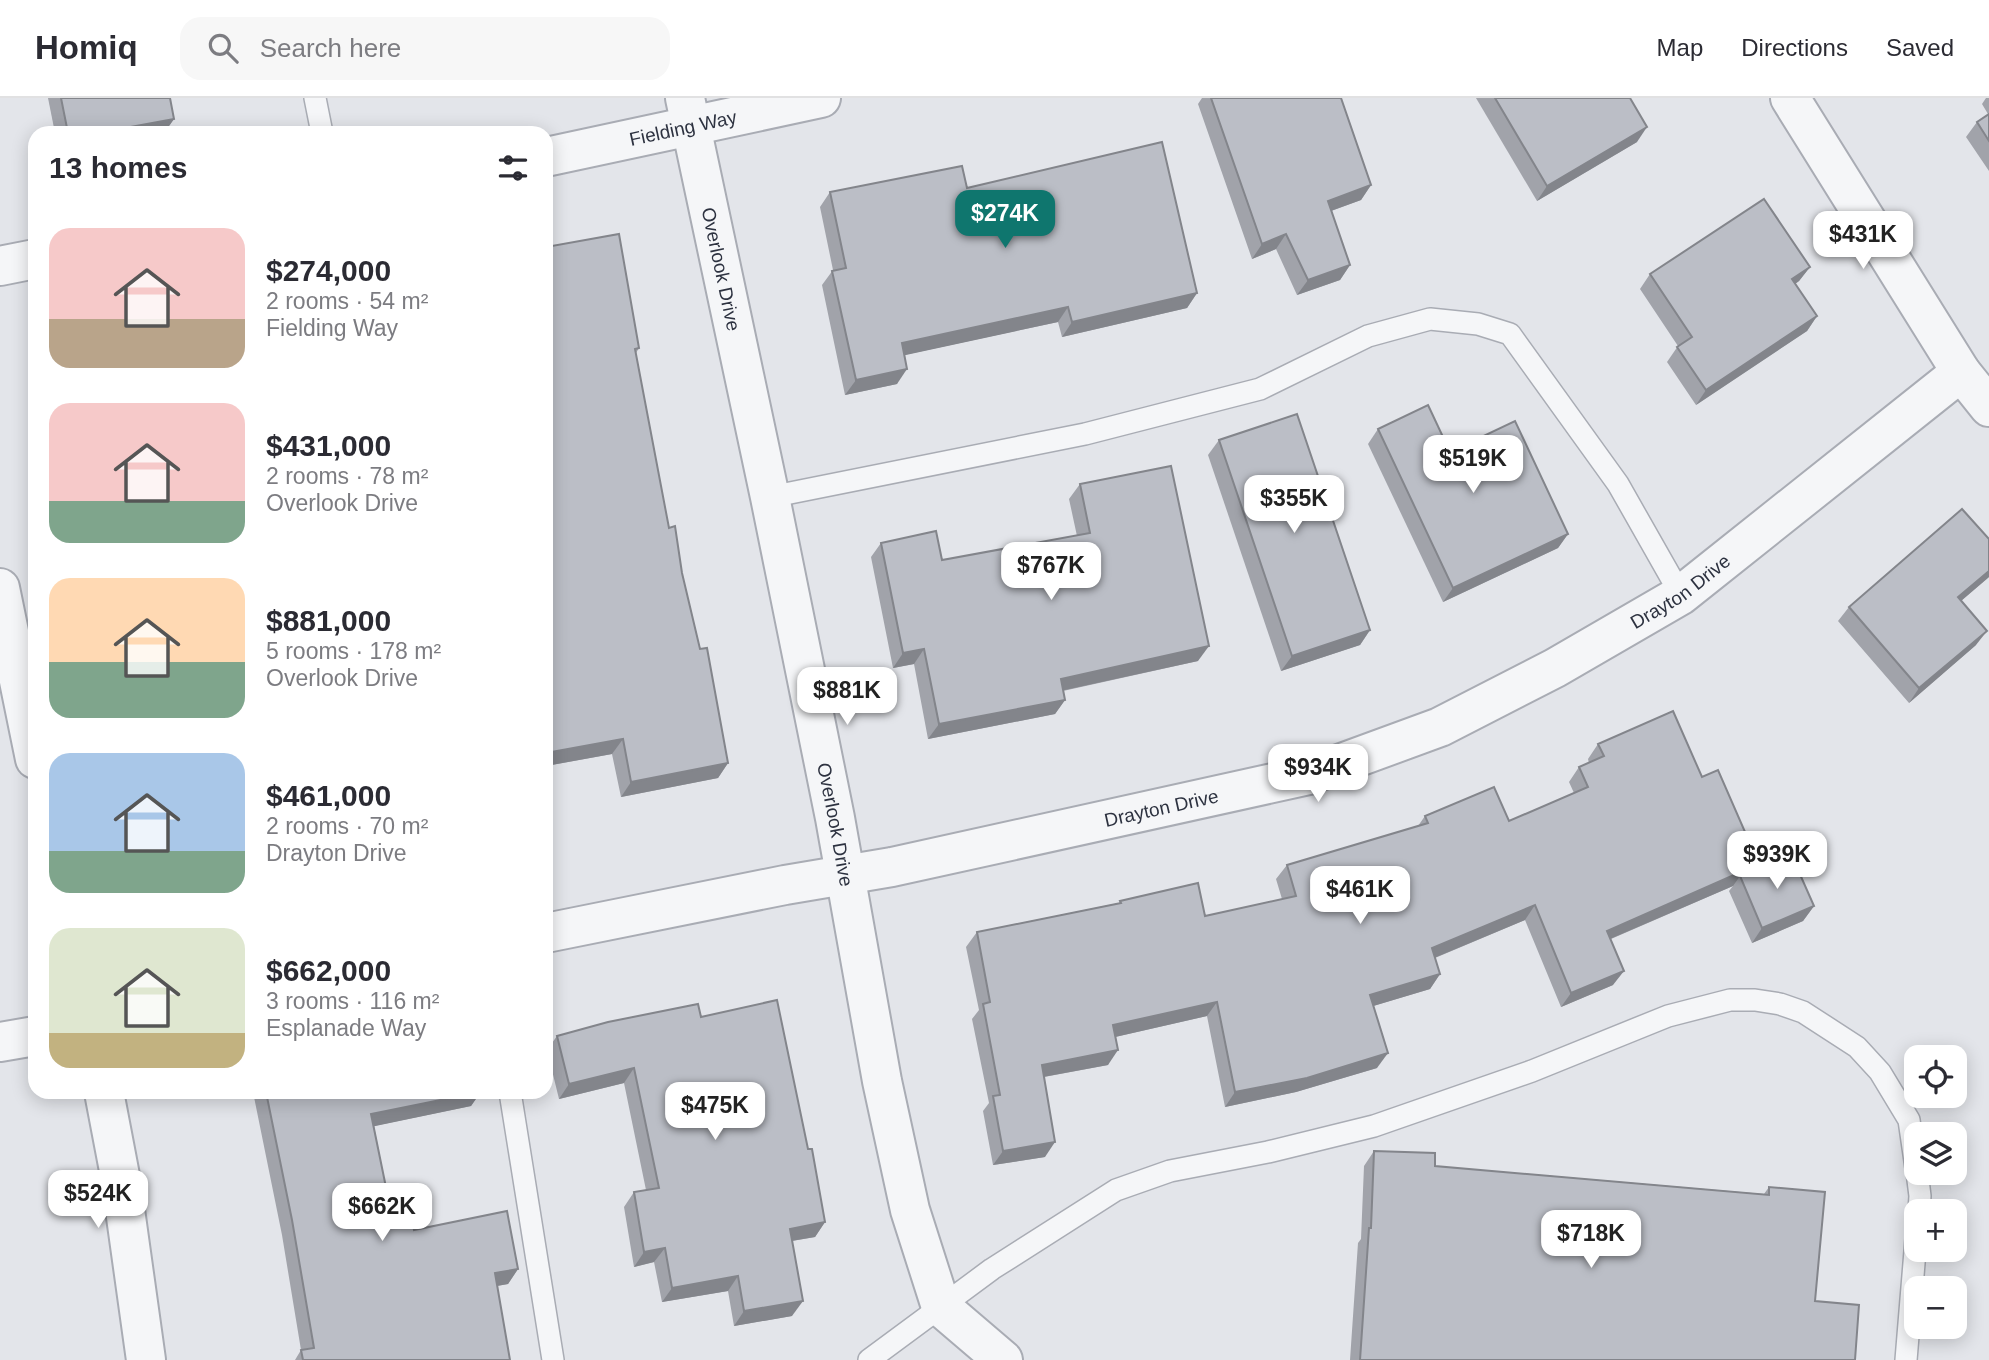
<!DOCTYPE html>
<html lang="en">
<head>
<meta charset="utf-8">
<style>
  :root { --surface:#fff; --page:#f7f7f7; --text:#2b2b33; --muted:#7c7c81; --line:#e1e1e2; --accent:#0f766e }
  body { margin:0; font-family:Arial,sans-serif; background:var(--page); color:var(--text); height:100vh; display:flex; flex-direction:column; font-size:26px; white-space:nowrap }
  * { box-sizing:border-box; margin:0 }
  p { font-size:23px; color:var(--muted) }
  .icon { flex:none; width:38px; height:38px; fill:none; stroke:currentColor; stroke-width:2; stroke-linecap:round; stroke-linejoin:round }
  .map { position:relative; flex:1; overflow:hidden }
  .panel { position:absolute; left:28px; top:28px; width:525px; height:973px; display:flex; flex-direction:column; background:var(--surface); border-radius:21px; box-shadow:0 4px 18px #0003 }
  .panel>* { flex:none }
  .fabs { position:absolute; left:1904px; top:947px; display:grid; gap:14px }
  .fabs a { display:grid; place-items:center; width:63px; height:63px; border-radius:14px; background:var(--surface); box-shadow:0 4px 18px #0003; font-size:35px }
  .price { position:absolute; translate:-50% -60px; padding:0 16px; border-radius:14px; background:#fff; color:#222; font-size:23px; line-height:46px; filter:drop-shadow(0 2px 4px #0008) }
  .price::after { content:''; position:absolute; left:50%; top:42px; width:21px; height:16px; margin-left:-10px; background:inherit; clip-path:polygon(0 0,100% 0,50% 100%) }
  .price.selected { background:var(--accent); color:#fff }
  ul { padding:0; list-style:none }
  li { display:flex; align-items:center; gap:21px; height:175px; padding:0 21px }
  li span { display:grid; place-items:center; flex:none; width:196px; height:140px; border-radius:21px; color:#555 }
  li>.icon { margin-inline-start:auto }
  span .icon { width:84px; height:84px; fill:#fffc; stroke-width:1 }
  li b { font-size:30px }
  h2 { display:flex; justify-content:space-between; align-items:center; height:84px; padding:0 21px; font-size:30px }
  header { display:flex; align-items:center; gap:42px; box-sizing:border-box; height:98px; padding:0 35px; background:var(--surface); border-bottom:2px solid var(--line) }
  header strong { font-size:33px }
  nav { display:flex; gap:38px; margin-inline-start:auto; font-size:24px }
  .search { width:490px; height:63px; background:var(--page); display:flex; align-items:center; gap:18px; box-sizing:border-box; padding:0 24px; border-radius:21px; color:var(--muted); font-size:26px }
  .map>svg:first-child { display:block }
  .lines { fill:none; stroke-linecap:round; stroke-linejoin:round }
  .service-casing { stroke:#a9acb4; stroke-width:24 }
  .minor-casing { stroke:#a9acb4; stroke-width:42 }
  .tertiary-casing { stroke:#a9acb4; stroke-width:42 }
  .service { stroke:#f5f6f8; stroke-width:21 }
  .minor { stroke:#f5f6f8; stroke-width:38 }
  .tertiary { stroke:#f5f6f8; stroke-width:38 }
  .wall { fill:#a1a3aa }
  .shaded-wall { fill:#83858b }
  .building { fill:#bbbec6; stroke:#83858b; stroke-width:2 }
  .labels { text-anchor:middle; stroke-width:6; stroke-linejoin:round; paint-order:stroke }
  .street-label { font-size:19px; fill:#2d3240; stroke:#f2f4f7 }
</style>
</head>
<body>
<header>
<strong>Homiq</strong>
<div class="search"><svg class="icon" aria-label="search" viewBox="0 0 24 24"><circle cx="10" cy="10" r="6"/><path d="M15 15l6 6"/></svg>Search here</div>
<nav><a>Map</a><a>Directions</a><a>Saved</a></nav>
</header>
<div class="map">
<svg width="1989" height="1262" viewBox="0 0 1989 1262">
  <rect width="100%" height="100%" fill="#e3e5ea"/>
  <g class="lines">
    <g class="service-casing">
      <g id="service">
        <path d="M 315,0 L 322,35"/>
        <path d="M 770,399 L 1085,336 L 1260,291 L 1368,238 L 1430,221 L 1478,226 L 1510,236 L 1618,386 L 1681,497"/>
        <path d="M 510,994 L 553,1262"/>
        <path d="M 1917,1074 L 1920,1098 L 1919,1113"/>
        <path d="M 869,1262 L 992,1171 L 1116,1092 L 1170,1073 L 1268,1054 L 1374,1028 L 1532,973 L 1668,918 L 1730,902 L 1755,902 L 1780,906 L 1803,914 L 1857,949 L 1880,974 L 1909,1022 L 1916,1070"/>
        <path d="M 1906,1262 L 1916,1141"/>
      </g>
    </g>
    <g class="minor-casing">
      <g id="minor">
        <path id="s1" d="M 685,0 L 770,399 L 835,720 L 882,983 L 910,1112 L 941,1209 L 1003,1262"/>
        <path d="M 1790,0 L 1961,274 L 1989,309"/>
        <path id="s2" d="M 546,59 L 821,0"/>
        <path d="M 0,168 L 35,161"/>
        <path id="s3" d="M 546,835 L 785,787 L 892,769 L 1309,677 L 1440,629 L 1555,570 L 1681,497 L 1961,274"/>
        <path d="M 0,944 L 35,938"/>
      </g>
    </g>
    <g class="tertiary-casing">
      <g id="tertiary">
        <path d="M 0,490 L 35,661"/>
        <path d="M 104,994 L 121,1083 L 146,1262"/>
      </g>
    </g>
    <use href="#service" class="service"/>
    <use href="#minor" class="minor"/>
    <use href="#tertiary" class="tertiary"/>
  </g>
  <g class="wall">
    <path d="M 48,0 L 170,0 L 174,21 L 164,35 L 55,35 Z"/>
    <path d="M 1202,0 L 1341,0 L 1371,87 L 1361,102 L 1331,113 L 1350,167 L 1340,182 L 1297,197 L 1276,151 L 1252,161 L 1198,6 Z"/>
    <path d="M 1476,0 L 1630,0 L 1637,44 L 1537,103 Z"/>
    <path d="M 1986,0 L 1989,0 L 1989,73 L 1966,39 L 1977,24 L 1988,16 L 1982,6 Z"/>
    <path d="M 967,90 L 1197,195 L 1187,210 L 1062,239 L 1058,224 L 904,257 L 897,286 L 845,297 L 822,187 L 833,172 L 820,109 L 830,94 Z"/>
    <path d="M 546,149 L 639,250 L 636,255 L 669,430 L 682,475 L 728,665 L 718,680 L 621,699 L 612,656 L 546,668 Z"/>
    <path d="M 1810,169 L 1799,183 L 1795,186 L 1817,218 L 1807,233 L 1696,307 L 1667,264 L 1678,248 L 1640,191 L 1650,176 Z"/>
    <path d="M 1378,331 L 1450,354 L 1568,436 L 1558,450 L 1443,504 L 1368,346 Z"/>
    <path d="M 1219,342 L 1370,532 L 1360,547 L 1281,573 L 1208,357 Z"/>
    <path d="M 1080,386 L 1198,563 L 1063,593 L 1065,602 L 1055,616 L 928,641 L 914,566 L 893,570 L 871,459 L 881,445 L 942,462 L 1077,438 L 1069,401 Z"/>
    <path d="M 1989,479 L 1961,503 L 1976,547 L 1909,605 L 1838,523 L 1849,509 Z"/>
    <path d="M 1598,646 L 1702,679 L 1756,771 L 1814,808 L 1803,823 L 1752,845 L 1729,793 L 1733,788 L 1611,841 L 1613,887 L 1561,909 L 1525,822 L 1435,860 L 1440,876 L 1430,891 L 1373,908 L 1377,970 L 1296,994 L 1225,1009 L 1207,918 L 1115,939 L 1108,967 L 1044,979 L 1045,1059 L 993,1067 L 983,1013 L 989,1005 L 972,921 L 979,912 L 966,849 L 977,834 L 1119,805 L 1120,803 L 1205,818 L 1282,801 L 1276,781 L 1287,767 L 1418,728 L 1425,718 L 1509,723 L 1574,695 L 1569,684 L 1579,669 L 1589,665 L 1588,661 Z"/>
    <path d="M 701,919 L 808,1051 L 825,1124 L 815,1139 L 792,1143 L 792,1218 L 734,1228 L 728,1193 L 662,1204 L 654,1164 L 634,1169 L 624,1109 L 634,1094 L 646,1092 L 624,985 L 559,1001 L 547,952 L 557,938 Z"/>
    <path d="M 253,994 L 480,994 L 471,1008 L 374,1028 L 389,1104 L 414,1132 L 518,1171 L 508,1186 L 497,1188 L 510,1262 L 295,1262 L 301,1252 L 282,1137 Z"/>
    <path d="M 1374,1053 L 1435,1068 L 1764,1096 L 1769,1089 L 1815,1203 L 1855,1262 L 1350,1262 L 1358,1145 L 1361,1141 L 1364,1068 Z"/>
  </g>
  <g class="shaded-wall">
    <path d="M 174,21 L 164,35 L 98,35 Z"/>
    <path d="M 1647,29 L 1637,44 L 1537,103 L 1547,88 Z"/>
    <path d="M 1371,87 L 1361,102 L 1317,118 L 1328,103 Z"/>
    <path d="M 1286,136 L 1276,151 L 1252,161 L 1262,146 Z"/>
    <path d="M 1350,167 L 1340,182 L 1297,197 L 1308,182 Z"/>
    <path d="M 1810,169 L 1799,183 L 1781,196 L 1792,181 Z"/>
    <path d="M 1197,195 L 1187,210 L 1062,239 L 1072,224 Z"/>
    <path d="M 1068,209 L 1058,224 L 892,260 L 902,245 Z"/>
    <path d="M 1817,218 L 1807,233 L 1696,307 L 1706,292 Z"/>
    <path d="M 907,271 L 897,286 L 845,297 L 856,282 Z"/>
    <path d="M 1568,436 L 1558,450 L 1443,504 L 1453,490 Z"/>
    <path d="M 1989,473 L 1989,479 L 1948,514 L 1958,499 Z"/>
    <path d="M 1370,532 L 1360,547 L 1281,573 L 1292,558 Z"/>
    <path d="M 1987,533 L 1976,547 L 1909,605 L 1919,590 Z"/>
    <path d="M 1209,548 L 1198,563 L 1051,595 L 1061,581 Z"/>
    <path d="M 924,551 L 914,566 L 893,570 L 903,555 Z"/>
    <path d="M 1065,602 L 1055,616 L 928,641 L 939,626 Z"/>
    <path d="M 623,641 L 612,656 L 546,668 L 546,655 Z"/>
    <path d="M 728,665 L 718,680 L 621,699 L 631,684 Z"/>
    <path d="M 1759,766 L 1749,781 L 1740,778 L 1733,788 L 1596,847 L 1607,833 Z"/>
    <path d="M 1535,807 L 1525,822 L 1422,865 L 1432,850 Z"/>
    <path d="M 1814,808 L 1803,823 L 1752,845 L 1762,830 Z"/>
    <path d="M 1624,873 L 1613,887 L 1561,909 L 1571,895 Z"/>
    <path d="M 1440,876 L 1430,891 L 1360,912 L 1370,897 Z"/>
    <path d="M 1217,904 L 1207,918 L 1102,942 L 1113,927 Z"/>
    <path d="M 1118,952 L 1108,967 L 1032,981 L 1042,967 Z"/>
    <path d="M 1388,955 L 1377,970 L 1296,994 L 1225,1009 L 1235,994 Z"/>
    <path d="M 634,970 L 624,985 L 559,1001 L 569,986 Z"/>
    <path d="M 481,994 L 471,1008 L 361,1031 L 371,1016 Z"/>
    <path d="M 1055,1044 L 1045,1059 L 993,1067 L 1003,1053 Z"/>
    <path d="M 825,1124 L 815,1139 L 779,1145 L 790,1131 Z"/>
    <path d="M 665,1150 L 654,1164 L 634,1169 L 644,1154 Z"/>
    <path d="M 518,1171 L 508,1186 L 485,1190 L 495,1175 Z"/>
    <path d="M 738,1178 L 728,1193 L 662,1204 L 672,1190 Z"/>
    <path d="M 803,1203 L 792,1218 L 734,1228 L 744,1213 Z"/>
  </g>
  <g class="building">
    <path d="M 61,0 L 170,0 L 174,21 L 98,35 L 68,35 Z"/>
    <path d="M 1211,0 L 1341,0 L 1371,87 L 1328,103 L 1350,167 L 1308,182 L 1286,136 L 1262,146 Z"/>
    <path d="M 1495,0 L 1630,0 L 1647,29 L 1547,88 Z"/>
    <path d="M 1989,16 L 1989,43 L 1977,24 Z"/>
    <path d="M 1162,44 L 1197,195 L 1072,224 L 1068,209 L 902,245 L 907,271 L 856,282 L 832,173 L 846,170 L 830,94 L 962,68 L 967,90 Z"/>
    <path d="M 1764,101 L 1810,169 L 1792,181 L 1817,218 L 1706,292 L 1677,249 L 1692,239 L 1650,176 Z"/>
    <path d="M 619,136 L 639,250 L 635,251 L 669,430 L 675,428 L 682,475 L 700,551 L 707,550 L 728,665 L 631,684 L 623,641 L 546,655 L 546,149 Z"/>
    <path d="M 1428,307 L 1450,354 L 1515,323 L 1568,436 L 1453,490 L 1378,331 Z"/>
    <path d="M 1297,316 L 1370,532 L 1292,558 L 1219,342 Z"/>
    <path d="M 1171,368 L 1209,548 L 1061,581 L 1065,602 L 939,626 L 924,551 L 903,555 L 881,445 L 936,433 L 942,462 L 1090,435 L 1080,386 Z"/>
    <path d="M 1962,411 L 1989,441 L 1989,473 L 1958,499 L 1987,533 L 1919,590 L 1849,509 Z"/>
    <path d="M 1673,613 L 1702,679 L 1718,672 L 1759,766 L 1607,833 L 1624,873 L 1571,895 L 1535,807 L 1432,850 L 1440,876 L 1370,897 L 1388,955 L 1307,980 L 1235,994 L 1217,904 L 1113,927 L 1118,952 L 1042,967 L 1055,1044 L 1003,1053 L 993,998 L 1000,997 L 983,906 L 990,904 L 977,834 L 1121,805 L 1120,803 L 1198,785 L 1205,818 L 1296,798 L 1287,767 L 1428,725 L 1425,718 L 1494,689 L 1509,723 L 1588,689 L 1579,669 L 1604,658 L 1598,646 Z"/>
    <path d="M 1791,756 L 1814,808 L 1762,830 L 1740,778 Z"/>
    <path d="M 777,902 L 808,1051 L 812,1051 L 825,1124 L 790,1131 L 803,1203 L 744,1213 L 738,1178 L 672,1190 L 665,1150 L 644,1154 L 634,1094 L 659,1090 L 634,970 L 569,986 L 557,938 L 608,924 L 698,906 L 701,919 Z"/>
    <path d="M 266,994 L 480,994 L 371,1016 L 389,1104 L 408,1101 L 414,1132 L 507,1113 L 518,1171 L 495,1175 L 510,1262 L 303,1262 L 301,1252 L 314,1250 L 292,1122 Z"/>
    <path d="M 1374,1053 L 1435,1055 L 1435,1068 L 1769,1097 L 1769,1089 L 1825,1094 L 1815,1203 L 1859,1207 L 1855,1262 L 1360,1262 L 1369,1130 L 1371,1130 Z"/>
  </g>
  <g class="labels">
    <g class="street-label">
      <text dy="7" stroke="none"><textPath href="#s2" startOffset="140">Fielding Way</textPath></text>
      <text dy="7" stroke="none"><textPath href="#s1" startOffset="175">Overlook Drive</textPath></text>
      <text dy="7" stroke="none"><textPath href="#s3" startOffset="1195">Drayton Drive</textPath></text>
      <text dy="7" stroke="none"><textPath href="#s3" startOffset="628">Drayton Drive</textPath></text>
      <text dy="7" stroke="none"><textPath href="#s1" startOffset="742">Overlook Drive</textPath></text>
    </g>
  </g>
</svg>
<div class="fabs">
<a><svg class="icon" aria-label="locate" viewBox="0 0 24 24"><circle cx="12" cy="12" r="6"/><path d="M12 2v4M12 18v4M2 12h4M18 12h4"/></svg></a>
<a><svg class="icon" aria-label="layers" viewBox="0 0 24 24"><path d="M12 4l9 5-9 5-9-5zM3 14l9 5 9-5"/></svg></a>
<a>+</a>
<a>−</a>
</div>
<b class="price selected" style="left:1005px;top:152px">$274K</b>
<b class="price" style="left:1863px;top:173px">$431K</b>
<b class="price" style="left:1473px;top:397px">$519K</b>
<b class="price" style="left:1294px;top:437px">$355K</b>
<b class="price" style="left:1051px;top:504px">$767K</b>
<b class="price" style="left:847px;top:629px">$881K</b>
<b class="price" style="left:1318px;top:706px">$934K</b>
<b class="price" style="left:1777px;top:793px">$939K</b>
<b class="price" style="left:1360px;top:828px">$461K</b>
<b class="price" style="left:715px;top:1044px">$475K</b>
<b class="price" style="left:98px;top:1132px">$524K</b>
<b class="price" style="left:382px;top:1145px">$662K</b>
<b class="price" style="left:1591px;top:1172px">$718K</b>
<section class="panel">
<h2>13 homes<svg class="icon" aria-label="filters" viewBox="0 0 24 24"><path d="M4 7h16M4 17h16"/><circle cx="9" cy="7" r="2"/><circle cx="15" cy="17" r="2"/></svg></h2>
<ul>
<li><span style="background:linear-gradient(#f6c9c9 65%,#b9a48a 0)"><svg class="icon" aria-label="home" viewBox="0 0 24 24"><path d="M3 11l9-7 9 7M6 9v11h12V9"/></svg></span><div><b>$274,000</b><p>2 rooms · 54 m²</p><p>Fielding Way</p></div></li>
<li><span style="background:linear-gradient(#f6c9c9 70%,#7fa58c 0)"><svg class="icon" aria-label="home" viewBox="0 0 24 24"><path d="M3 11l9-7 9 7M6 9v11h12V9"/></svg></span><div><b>$431,000</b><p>2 rooms · 78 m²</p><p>Overlook Drive</p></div></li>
<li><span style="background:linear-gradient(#ffd9b3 60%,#7fa58c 0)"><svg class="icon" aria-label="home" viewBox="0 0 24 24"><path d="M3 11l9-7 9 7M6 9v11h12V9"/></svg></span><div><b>$881,000</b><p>5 rooms · 178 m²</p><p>Overlook Drive</p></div></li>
<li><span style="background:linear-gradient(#a9c7e8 70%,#7fa58c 0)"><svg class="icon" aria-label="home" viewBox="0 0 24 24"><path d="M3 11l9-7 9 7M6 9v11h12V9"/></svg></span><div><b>$461,000</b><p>2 rooms · 70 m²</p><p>Drayton Drive</p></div></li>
<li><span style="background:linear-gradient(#dfe7d0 75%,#c2b280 0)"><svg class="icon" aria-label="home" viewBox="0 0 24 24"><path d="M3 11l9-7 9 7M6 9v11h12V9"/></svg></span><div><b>$662,000</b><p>3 rooms · 116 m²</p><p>Esplanade Way</p></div></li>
</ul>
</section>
</div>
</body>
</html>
